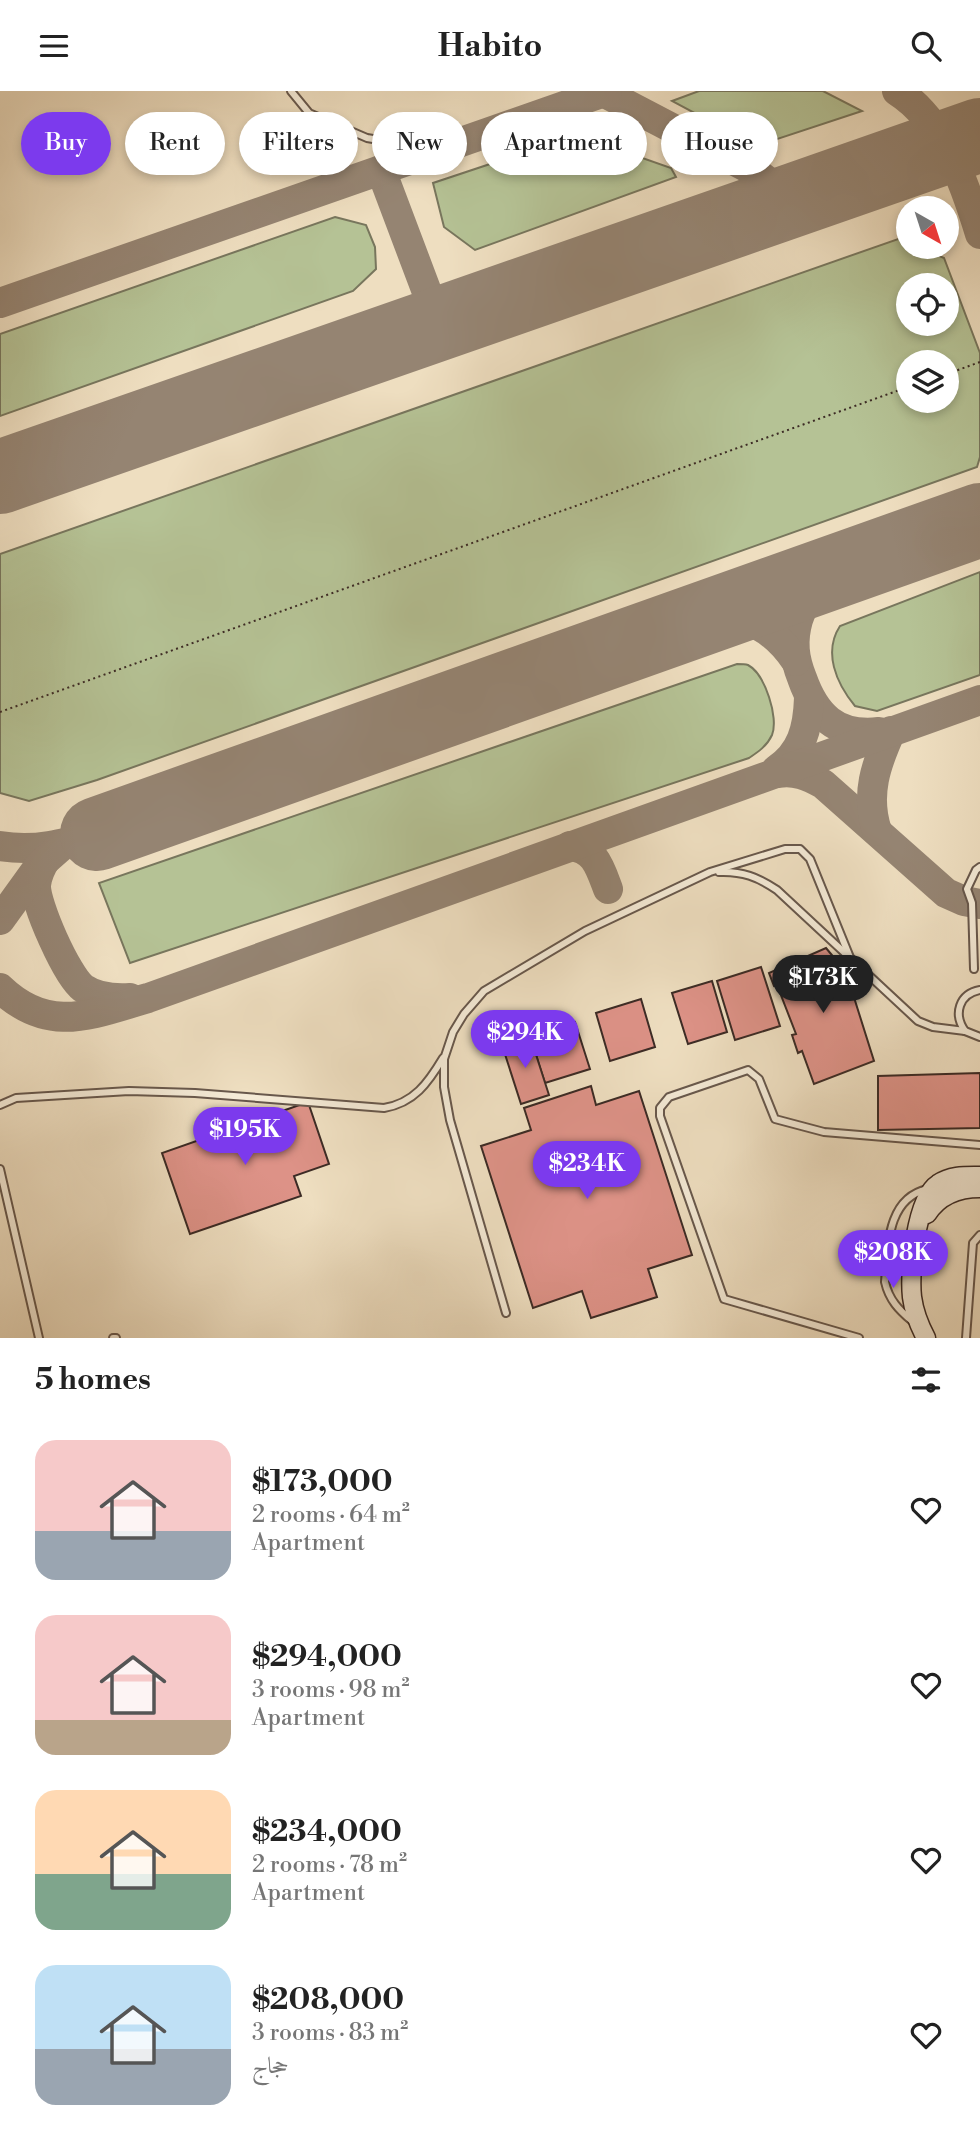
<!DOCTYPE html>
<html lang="en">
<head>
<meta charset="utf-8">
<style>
  :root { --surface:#fff; --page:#f2f2f2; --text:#222; --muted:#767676; --accent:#7c3aed }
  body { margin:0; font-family:"Libre Bodoni",Amiri,serif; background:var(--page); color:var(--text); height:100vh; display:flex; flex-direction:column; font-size:26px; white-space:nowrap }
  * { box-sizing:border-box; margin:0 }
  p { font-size:23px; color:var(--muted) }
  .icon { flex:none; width:38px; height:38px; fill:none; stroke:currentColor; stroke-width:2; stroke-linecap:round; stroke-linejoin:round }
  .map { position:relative; height:1247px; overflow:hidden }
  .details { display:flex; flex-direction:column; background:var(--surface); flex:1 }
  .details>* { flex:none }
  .guide { position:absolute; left:21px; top:21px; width:938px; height:63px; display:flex; gap:14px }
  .needle { width:46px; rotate:141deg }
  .tools { position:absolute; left:896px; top:105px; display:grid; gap:14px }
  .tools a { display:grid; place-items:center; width:63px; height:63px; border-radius:50%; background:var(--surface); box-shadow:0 4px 10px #0003; font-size:35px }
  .price { position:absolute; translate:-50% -60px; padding:0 16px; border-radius:24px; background:var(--accent); color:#fff; font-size:23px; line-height:46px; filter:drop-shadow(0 2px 4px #0008) }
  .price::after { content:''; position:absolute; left:50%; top:42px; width:21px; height:16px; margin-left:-10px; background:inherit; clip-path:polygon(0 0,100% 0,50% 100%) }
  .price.selected { background:#222; color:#fff }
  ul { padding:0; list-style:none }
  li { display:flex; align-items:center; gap:21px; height:175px; padding:0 35px }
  li span { display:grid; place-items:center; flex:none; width:196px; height:140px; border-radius:21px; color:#555 }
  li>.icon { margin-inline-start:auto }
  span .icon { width:84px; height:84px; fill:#fffc; stroke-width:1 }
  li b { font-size:30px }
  h2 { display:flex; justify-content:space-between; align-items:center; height:84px; padding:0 35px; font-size:30px }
  .chip { padding:0 24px; border-radius:32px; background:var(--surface); box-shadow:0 4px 10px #0003; font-size:24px; line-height:63px }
  .chip.selected { background:var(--accent); color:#fff }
  header { display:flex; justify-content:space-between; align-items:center; height:91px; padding:0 35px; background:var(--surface); font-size:32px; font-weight:700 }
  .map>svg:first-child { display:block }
  .green { fill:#b5c295; stroke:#78765d; stroke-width:2; fill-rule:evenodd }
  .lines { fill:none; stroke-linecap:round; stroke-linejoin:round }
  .taxiway { stroke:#958472; stroke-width:30 }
  .runway { stroke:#958472; stroke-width:74 }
  .building { fill:#dd9287; stroke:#3c2b25; stroke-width:2 }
  .lane-casing { stroke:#68584c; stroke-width:10 }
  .secondary-casing { stroke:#3c2b25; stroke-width:21 }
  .path { stroke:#3c2b25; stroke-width:2; stroke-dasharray:2 3.5; stroke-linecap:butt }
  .lane { stroke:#f4ead6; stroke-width:6 }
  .secondary { stroke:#f4ead6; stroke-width:18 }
</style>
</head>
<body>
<header><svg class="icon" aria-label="menu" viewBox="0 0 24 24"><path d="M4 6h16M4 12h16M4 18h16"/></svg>Habito<svg class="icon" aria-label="search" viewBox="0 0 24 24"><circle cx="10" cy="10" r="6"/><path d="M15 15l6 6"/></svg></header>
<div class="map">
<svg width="980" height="1247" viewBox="0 0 980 1247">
  <rect width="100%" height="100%" fill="#eedec0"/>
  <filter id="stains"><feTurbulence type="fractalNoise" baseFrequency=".00286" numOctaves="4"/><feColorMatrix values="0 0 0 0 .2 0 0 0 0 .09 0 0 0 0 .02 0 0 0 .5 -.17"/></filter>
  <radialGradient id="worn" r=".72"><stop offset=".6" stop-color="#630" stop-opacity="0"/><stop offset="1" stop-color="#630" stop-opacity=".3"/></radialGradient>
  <g class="green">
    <path d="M 699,0 L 823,0 L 862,20 L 756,55 L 672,10 Z"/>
    <path d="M 577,44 L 671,77 L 676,86 L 475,159 L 444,136 L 433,92 Z"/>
    <path d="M 335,126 L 366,134 L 375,156 L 376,178 L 353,200 L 0,325 L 0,243 Z"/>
    <path d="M 901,147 L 908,151 L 908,156 L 919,156 L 944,167 L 980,262 L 980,366 L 977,376 L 97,689 L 29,710 L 0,702 L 0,463 ZM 908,194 L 947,194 L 947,233 L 908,233 ZM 908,271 L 947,271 L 947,310 L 908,310 Z"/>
    <path d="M 980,481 L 980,584 L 877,620 L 855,615 C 836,592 823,561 840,535 Z"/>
    <path d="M 737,573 C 741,573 745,573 748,574 C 765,583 779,627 772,644 C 767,655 758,661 749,667 L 130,872 L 99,792 Z"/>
  </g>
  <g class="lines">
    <g class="taxiway">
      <path d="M 601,0 L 754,80 L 792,109"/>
      <path d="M 897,0 C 943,29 965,93 980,143"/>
      <path d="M 381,79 L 439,233"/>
      <path d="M 0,212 L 607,0"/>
      <path d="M 834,482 C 819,495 804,509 798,529 C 792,550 794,567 802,587 C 815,624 836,646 879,641"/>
      <path d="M 712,526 C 750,524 775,539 796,570"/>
      <path d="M 776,679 C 802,662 808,637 809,607"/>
      <path d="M 778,682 C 795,679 808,685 823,693 L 946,802 L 964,810 L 980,813"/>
      <path d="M 877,740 C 865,704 876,673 891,640"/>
      <path d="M 0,755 C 35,761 64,753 97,743"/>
      <path d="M 570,755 C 595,757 600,777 608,798"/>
      <path d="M 46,768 C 41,776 37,784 36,794 C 35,813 67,885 83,897 C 96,906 114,908 130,907"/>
      <path d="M 0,829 L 39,775 L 64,753"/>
      <path d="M 0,897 C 49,944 92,923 148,907 L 980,609"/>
    </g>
    <g class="runway">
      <path d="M 0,386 L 980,44"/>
      <path d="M 97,743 L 980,429"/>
    </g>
  </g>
  <g class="building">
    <path d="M 826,857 L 846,881 L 874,970 L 814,993 L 802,960 L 798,962 L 792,944 L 796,943 L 777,894 L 774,895 L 769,882 Z"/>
    <path d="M 761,876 L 780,935 L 735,949 L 717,890 Z"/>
    <path d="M 712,890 L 727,941 L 688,953 L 672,902 Z"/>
    <path d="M 641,908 L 655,956 L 610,970 L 596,922 Z"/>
    <path d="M 575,931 L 590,978 L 545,992 L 530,945 Z"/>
    <path d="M 530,945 L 549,1004 L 521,1013 L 502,954 Z"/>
    <path d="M 980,982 L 980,1037 L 878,1039 L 878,985 Z"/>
    <path d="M 591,995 L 596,1014 L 639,1000 L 692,1164 L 648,1178 L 657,1206 L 591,1227 L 582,1200 L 533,1217 L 481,1055 L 531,1039 L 524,1017 Z"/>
    <path d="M 308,1011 L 329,1073 L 294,1085 L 301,1105 L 190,1143 L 162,1062 Z"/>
  </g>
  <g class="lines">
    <g class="lane-casing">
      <g id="lane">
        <path d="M 291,0 L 309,22 L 367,47 L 439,59"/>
        <path d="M 719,781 C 742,780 758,786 777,799 L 918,930 L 933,936 L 965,940"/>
        <path d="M 974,878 L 972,812 L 967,798 L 976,779 L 980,776"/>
        <path d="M 980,899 C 959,903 953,923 965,940 L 980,946"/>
        <path d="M 0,1014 L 16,1007 L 129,1000 L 195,1002 L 384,1017 C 414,1012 428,992 443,967"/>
        <path d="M 0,1078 L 39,1247"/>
        <path d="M 506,1222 L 450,1029 L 444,996 L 444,968 L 453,941 L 464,923 L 484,900 L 585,840 L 710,781 L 785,758 L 800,758 L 810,768 L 851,869"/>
        <path d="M 912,1230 C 899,1219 889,1209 885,1191 C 888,1157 886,1107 928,1098"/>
        <path d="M 113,1247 L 116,1247"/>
        <path d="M 859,1247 L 724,1208 L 660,1025 L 660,1017 L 669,1006 L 748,979 L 759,988 L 775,1028 L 824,1041 L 980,1054"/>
        <path d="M 966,1247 L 973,1152 L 980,1144"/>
      </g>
    </g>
    <g class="secondary-casing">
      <g id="secondary">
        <path d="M 927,1123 C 939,1104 958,1097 980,1097"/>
        <path d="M 926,1247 C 919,1234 914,1221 912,1206 C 909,1181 916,1107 938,1093 C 951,1084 966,1085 980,1085"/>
      </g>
    </g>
    <g class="path">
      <path d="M 947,283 L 980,271"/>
      <path d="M 0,621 L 908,296"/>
    </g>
    <use href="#lane" class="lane"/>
    <use href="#secondary" class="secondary"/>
  </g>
  <rect width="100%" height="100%" filter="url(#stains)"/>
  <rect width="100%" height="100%" fill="url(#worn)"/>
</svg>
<div class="tools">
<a><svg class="needle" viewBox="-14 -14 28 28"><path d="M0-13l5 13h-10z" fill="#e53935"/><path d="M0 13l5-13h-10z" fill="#767676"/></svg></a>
<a><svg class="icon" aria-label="locate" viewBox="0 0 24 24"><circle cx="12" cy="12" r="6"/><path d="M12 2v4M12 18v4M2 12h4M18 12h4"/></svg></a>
<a><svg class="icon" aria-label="layers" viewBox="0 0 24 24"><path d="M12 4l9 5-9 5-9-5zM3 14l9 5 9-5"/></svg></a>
</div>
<b class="price selected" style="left:823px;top:924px">$173K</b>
<b class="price" style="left:525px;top:979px">$294K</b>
<b class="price" style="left:245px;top:1076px">$195K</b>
<b class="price" style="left:587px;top:1110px">$234K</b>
<b class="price" style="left:893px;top:1199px">$208K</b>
<div class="guide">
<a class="chip selected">Buy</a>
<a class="chip">Rent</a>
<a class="chip">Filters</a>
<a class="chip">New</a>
<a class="chip">Apartment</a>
<a class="chip">House</a>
</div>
</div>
<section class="details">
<h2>5 homes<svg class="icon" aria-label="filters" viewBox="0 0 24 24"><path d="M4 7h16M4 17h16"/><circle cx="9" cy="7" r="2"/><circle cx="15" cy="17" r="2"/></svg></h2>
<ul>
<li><span style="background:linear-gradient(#f6c9c9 65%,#9aa5b1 0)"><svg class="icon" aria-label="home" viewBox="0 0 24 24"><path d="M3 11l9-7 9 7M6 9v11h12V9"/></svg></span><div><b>$173,000</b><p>2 rooms · 64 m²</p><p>Apartment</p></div><svg class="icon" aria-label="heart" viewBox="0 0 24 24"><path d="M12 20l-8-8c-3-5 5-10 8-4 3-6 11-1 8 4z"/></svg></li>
<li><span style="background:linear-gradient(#f6c9c9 75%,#b9a48a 0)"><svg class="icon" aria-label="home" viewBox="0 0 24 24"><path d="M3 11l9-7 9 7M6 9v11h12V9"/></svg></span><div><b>$294,000</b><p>3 rooms · 98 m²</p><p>Apartment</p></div><svg class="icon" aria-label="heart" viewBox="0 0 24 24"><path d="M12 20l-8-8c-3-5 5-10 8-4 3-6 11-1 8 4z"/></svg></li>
<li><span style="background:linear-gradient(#ffd9b3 60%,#7fa58c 0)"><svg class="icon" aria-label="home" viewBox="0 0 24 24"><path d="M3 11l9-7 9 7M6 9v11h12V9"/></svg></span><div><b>$234,000</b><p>2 rooms · 78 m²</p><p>Apartment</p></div><svg class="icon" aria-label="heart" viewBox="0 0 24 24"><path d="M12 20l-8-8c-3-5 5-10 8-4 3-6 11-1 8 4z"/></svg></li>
<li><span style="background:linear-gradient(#bfe0f5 60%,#9aa5b1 0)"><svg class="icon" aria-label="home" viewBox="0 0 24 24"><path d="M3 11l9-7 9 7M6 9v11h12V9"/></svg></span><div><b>$208,000</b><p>3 rooms · 83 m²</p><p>حجاج</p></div><svg class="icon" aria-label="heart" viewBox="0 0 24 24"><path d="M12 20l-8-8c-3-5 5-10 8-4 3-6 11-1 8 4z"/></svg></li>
</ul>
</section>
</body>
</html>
